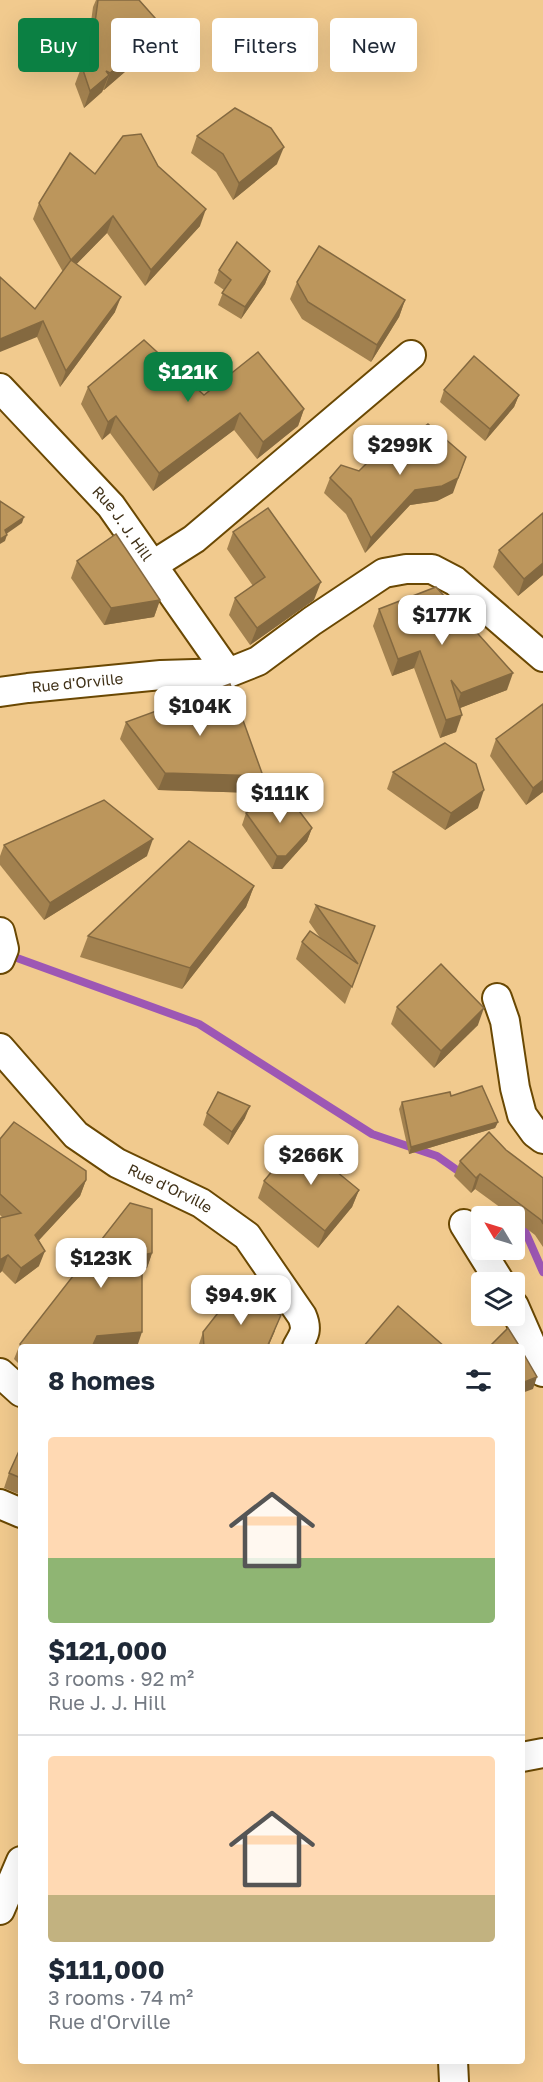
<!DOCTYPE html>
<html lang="en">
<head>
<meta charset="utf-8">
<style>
  :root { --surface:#fff; --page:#f2f2f3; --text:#1f2937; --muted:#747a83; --line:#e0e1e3; --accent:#0b8043 }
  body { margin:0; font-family:"Golos Text",sans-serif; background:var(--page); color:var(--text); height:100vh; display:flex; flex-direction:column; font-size:22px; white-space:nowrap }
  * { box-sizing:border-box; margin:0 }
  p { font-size:20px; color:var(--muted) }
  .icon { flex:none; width:33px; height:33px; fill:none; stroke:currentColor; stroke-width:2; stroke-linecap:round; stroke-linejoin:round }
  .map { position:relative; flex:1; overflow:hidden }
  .side { position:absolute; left:18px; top:1344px; width:507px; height:720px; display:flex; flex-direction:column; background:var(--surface); border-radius:6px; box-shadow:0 6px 24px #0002 }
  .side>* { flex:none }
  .guide { position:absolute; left:18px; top:18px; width:507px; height:54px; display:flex; gap:12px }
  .needle { width:39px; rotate:308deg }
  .controls { position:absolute; left:471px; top:1206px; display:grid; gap:12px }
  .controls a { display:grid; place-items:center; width:54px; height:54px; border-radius:6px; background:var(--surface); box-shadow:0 6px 24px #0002; font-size:30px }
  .price { position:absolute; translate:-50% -51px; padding:0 14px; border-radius:12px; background:#fff; color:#222; font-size:20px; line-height:39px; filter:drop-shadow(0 2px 3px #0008) }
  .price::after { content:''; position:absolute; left:50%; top:36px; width:18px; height:14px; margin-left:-9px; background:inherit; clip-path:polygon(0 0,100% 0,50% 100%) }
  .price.current { background:var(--accent); color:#fff }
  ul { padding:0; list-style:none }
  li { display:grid; align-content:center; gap:12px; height:318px; padding:0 30px }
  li+li { border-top:2px solid var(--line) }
  li span { display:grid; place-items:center; height:186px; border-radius:6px; color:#555 }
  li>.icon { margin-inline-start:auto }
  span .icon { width:108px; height:108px; fill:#fffc; stroke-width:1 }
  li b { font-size:26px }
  h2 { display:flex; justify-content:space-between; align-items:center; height:72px; padding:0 30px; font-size:26px }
  .tag { padding:0 21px; border-radius:6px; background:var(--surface); box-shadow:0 6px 24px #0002; font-size:21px; line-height:54px }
  .tag.current { background:var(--accent); color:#fff }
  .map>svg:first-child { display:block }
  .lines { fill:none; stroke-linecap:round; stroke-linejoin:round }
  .stream { stroke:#9d57b4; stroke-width:8 }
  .minor-casing { stroke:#6a4803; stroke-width:32 }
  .minor { stroke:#fff; stroke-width:28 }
  .wall { fill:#a2814f }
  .shaded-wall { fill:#846940 }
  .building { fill:#bc965c; stroke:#846940; stroke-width:1.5 }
  .labels { text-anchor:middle; stroke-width:4.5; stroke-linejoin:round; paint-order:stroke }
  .street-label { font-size:15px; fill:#403118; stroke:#ffefd7 }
</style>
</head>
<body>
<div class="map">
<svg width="543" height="2082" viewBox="0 0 543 2082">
  <rect width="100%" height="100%" fill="#f1ca8e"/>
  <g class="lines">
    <g class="stream">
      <path d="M 6,954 L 199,1024 L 372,1134 L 437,1156 L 464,1175"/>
      <path d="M 518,1215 L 543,1272"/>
    </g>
    <g class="minor-casing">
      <g id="minor">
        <path id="s1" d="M 0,388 L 111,506 L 228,673"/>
        <path d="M 153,565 L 194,539 L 411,355"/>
        <path id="s2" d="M 0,692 L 28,688 L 161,675 L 228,673 L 258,661 L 312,621 L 384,573 L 406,569 L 432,569 L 455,581 L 543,657"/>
        <path d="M 0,932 L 4,949 L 0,959"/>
        <path d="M 497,998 L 505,1021 L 515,1088 L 522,1115 L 535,1133 L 543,1139"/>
        <path id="s3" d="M 0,1048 L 76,1135 L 117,1163 L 201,1203 L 247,1236 L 302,1316 C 308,1330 304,1335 297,1347"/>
        <path d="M 464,1224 L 500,1282"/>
        <path d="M 514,1306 L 543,1372"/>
        <path d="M 0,1373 L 21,1392"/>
        <path d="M 0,1504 L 21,1513"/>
        <path d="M 522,1757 L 543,1753"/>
        <path d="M 0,1910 L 21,1861"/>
        <path d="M 453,2061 L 454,2082"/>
      </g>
    </g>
    <use href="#minor" class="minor"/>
  </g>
  <g class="wall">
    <path d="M 96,0 L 139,0 L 163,27 L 156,45 L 104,90 L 103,90 L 102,92 L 84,108 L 75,84 L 87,52 L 93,7 Z"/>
    <path d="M 197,136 L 277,164 L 233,200 L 216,172 L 191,153 Z"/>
    <path d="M 158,166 L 200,226 L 145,286 L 107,233 L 76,264 L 115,312 L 60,387 L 37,337 L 35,309 L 63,272 L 33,219 L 39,203 L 95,174 Z"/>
    <path d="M 219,270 L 270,271 L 265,284 L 241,319 L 218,305 L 224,290 L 214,283 Z"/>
    <path d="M 297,282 L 405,300 L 399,317 L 371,362 L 302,319 L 290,299 Z"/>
    <path d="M 88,387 L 204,395 L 304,409 L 298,426 L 257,459 L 234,430 L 153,491 L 110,433 L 102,440 L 81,404 Z"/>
    <path d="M 444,390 L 519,395 L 514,407 L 485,441 L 440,402 Z"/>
    <path d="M 359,471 L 453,493 L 437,501 L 410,505 L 365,553 L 346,514 L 324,493 L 330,478 Z"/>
    <path d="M 233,532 L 314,600 L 250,645 L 229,615 L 235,598 L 253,586 L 227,549 Z"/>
    <path d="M 499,550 L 543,575 L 518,596 L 493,567 Z"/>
    <path d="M 77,561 L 160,600 L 154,617 L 104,625 L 71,578 Z"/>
    <path d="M 379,609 L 507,690 L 460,708 L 456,732 L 440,738 L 414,668 L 392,676 L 373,626 Z"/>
    <path d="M 126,722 L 257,793 L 158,790 L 120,739 Z"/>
    <path d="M 496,739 L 543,792 L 526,805 L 490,756 Z"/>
    <path d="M 393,772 L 478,808 L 445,830 L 387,789 Z"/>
    <path d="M 246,813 L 312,828 L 307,841 L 282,869 L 272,869 L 242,825 Z"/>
    <path d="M 4,845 L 147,856 L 44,920 L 0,865 L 0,856 Z"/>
    <path d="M 254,886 L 246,907 L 182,989 L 80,957 L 88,936 Z"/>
    <path d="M 316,905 L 375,926 L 345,1004 L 296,959 L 302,942 L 321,939 L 309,922 Z"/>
    <path d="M 397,1007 L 478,1025 L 434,1068 L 391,1024 Z"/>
    <path d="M 451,1096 L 498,1122 L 495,1128 L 409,1154 L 399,1109 L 402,1102 Z"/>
    <path d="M 207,1113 L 245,1118 L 228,1145 L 203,1125 Z"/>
    <path d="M 0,1139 L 86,1180 L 80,1196 L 38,1241 L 39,1266 L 15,1284 L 2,1271 L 0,1273 L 0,1218 L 3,1218 L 0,1215 Z"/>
    <path d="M 506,1150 L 543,1178 L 543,1247 L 535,1235 L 514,1219 L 514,1216 L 512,1216 L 475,1189 L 471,1193 L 454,1176 L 460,1161 Z"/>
    <path d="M 264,1181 L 359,1190 L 352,1207 L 318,1248 L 258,1198 Z"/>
    <path d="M 152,1253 L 147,1268 L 142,1269 L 137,1347 L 21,1347 L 21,1366 L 14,1359 L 20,1344 Z"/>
    <path d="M 275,1331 L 268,1347 L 198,1347 L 203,1332 Z"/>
    <path d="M 21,1452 L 21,1495 L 4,1488 L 9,1473 Z"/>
  </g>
  <g class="shaded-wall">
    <path d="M 163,27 L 156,45 L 104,90 L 110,73 Z"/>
    <path d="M 109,75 L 102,92 L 84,108 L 90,91 Z"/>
    <path d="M 284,147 L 277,164 L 233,200 L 239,183 Z"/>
    <path d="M 206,209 L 200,226 L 145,286 L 151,270 Z"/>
    <path d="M 113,216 L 107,233 L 65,276 L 71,260 Z"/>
    <path d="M 270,271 L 265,284 L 241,319 L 245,307 Z"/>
    <path d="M 121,297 L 115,312 L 60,387 L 66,371 Z"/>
    <path d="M 405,300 L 399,317 L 371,362 L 377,345 Z"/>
    <path d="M 43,321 L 37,337 L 0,352 L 0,339 Z"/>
    <path d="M 519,395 L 514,407 L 485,441 L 490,429 Z"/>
    <path d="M 304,409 L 298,426 L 257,459 L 263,442 Z"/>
    <path d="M 240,413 L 234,430 L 153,491 L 159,473 Z"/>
    <path d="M 116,416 L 110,433 L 102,440 L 108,422 Z"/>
    <path d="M 466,457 L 453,493 L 437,501 L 410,505 L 365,553 L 371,538 L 415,490 Z"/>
    <path d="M 24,517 L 22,523 L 2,537 L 5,530 Z"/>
    <path d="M 7,535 L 5,541 L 0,544 L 0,539 Z"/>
    <path d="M 543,563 L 543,575 L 518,596 L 524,579 Z"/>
    <path d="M 321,582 L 314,600 L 250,645 L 257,628 Z"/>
    <path d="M 160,600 L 154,617 L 104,625 L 111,608 Z"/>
    <path d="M 420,651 L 414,668 L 392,676 L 398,659 Z"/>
    <path d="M 513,673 L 507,690 L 455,710 L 461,693 Z"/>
    <path d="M 462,715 L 456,732 L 440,738 L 446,720 Z"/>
    <path d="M 165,773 L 263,776 L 257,793 L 158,790 Z"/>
    <path d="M 543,780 L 543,792 L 526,805 L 533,788 Z"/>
    <path d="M 484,790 L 478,808 L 445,830 L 451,813 Z"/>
    <path d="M 312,828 L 307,841 L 282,869 L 272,869 L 277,856 Z"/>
    <path d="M 153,839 L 147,856 L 44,920 L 50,903 Z"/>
    <path d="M 254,886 L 246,907 L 182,989 L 190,968 Z"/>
    <path d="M 484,1008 L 478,1025 L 434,1068 L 441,1051 Z"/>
    <path d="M 250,1106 L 245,1118 L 228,1145 L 232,1132 Z"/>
    <path d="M 498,1122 L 495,1128 L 409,1154 L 411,1147 Z"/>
    <path d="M 480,1174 L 475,1189 L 471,1193 L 476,1178 Z"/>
    <path d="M 86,1180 L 80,1196 L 29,1251 L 35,1235 Z"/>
    <path d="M 359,1190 L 352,1207 L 318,1248 L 325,1231 Z"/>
    <path d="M 45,1251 L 39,1266 L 15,1284 L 21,1268 Z"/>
    <path d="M 152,1253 L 147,1268 L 136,1270 L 142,1255 Z"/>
    <path d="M 8,1255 L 2,1271 L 0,1273 L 0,1260 Z"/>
    <path d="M 281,1315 L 268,1347 L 267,1347 Z"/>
    <path d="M 142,1332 L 137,1347 L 92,1347 L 97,1336 Z"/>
    <path d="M 537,1377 L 533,1389 L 522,1393 L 522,1383 Z"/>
  </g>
  <g class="building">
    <path d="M 98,0 L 139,0 L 163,27 L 110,73 L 106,71 L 109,75 L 90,91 L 82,67 L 93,38 Z"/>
    <path d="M 235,108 L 271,128 L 284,147 L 239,183 L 223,154 L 197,136 Z"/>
    <path d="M 141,134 L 158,166 L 206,209 L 151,270 L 113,216 L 71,260 L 39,203 L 70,153 L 95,174 L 123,136 Z"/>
    <path d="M 237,242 L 270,271 L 245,307 L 222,293 L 231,280 L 219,270 Z"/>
    <path d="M 319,246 L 405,300 L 377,345 L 308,302 L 297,282 Z"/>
    <path d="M 71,260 L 121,297 L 66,371 L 43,321 L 0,339 L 0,277 L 35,309 Z"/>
    <path d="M 144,340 L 204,395 L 258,352 L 304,409 L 263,442 L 240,413 L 159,473 L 116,416 L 108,422 L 88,387 Z"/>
    <path d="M 474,356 L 519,395 L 490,429 L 444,390 Z"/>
    <path d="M 428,424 L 466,457 L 458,478 L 442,486 L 415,490 L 371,538 L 351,499 L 330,478 L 341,465 L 359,471 L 372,458 L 381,459 Z"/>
    <path d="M 0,501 L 24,517 L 5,530 L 7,535 L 0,539 Z"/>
    <path d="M 268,508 L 321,582 L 257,628 L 235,598 L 265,577 L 233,532 Z"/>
    <path d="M 543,513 L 543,563 L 524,579 L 499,550 Z"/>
    <path d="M 116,534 L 160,600 L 111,608 L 77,561 Z"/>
    <path d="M 436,587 L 513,673 L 461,693 L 451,680 L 462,715 L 446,720 L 420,651 L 398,659 L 379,609 Z"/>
    <path d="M 230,684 L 263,776 L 165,773 L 126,722 Z"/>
    <path d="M 543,704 L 543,780 L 533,788 L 496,739 Z"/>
    <path d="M 445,743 L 476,764 L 484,790 L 451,813 L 393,772 Z"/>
    <path d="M 280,795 L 287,795 L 312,828 L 286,856 L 277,856 L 246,813 Z"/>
    <path d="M 104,800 L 153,839 L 50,903 L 4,845 Z"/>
    <path d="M 189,841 L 254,886 L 190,968 L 88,936 Z"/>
    <path d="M 316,905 L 375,926 L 352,987 L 302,942 L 310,931 L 358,964 Z"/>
    <path d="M 441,964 L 484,1008 L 441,1051 L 397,1007 Z"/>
    <path d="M 482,1086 L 498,1122 L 411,1147 L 402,1102 L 450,1092 L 451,1096 Z"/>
    <path d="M 218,1092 L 250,1106 L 232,1132 L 207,1113 Z"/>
    <path d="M 14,1122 L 86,1171 L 86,1180 L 35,1235 L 45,1251 L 21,1268 L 8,1255 L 0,1260 L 0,1218 L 21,1213 L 0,1194 L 0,1139 Z"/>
    <path d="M 489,1132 L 506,1150 L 543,1178 L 543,1224 L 541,1220 L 480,1174 L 476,1178 L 460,1161 Z"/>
    <path d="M 298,1140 L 359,1190 L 325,1231 L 264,1181 Z"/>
    <path d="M 130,1203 L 152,1209 L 152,1253 L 142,1255 L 142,1332 L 97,1336 L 92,1347 L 22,1347 L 20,1344 Z"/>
    <path d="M 232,1295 L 281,1315 L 267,1347 L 204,1347 L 203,1332 Z"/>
    <path d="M 398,1306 L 445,1347 L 363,1347 Z"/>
    <path d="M 508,1328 L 520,1347 L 489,1347 Z"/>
    <path d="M 522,1351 L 537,1377 L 522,1383 Z"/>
    <path d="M 19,1451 L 21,1452 L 21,1478 L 9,1473 Z"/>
  </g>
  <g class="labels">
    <g class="street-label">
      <text dy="5" stroke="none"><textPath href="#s1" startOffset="183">Rue J. J. Hill</textPath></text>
      <text dy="5" stroke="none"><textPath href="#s2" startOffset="78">Rue d'Orville</textPath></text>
      <text dy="5" stroke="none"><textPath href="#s3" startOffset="224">Rue d'Orville</textPath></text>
    </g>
  </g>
</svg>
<div class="controls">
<a><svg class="needle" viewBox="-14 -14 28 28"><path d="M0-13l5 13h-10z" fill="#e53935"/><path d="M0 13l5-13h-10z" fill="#747a83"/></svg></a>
<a><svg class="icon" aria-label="layers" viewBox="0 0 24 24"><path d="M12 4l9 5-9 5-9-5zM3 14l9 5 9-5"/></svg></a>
</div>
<b class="price current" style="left:188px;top:403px">$121K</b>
<b class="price" style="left:400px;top:476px">$299K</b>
<b class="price" style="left:442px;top:646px">$177K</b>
<b class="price" style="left:200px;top:737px">$104K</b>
<b class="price" style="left:280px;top:824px">$111K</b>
<b class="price" style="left:311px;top:1186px">$266K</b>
<b class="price" style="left:101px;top:1289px">$123K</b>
<b class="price" style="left:241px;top:1326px">$94.9K</b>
<div class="guide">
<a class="tag current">Buy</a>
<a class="tag">Rent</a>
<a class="tag">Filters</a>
<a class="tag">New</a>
</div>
<section class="side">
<h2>8 homes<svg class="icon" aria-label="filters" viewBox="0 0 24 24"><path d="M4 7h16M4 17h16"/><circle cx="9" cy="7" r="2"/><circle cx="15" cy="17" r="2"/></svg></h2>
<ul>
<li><span style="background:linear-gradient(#ffd9b3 65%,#8fb573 0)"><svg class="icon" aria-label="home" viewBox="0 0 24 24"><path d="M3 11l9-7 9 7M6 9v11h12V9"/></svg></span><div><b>$121,000</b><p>3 rooms · 92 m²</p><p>Rue J. J. Hill</p></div></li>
<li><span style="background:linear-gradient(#ffd9b3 75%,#c2b280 0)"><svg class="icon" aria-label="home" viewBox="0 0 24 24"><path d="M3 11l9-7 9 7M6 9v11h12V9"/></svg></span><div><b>$111,000</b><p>3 rooms · 74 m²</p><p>Rue d'Orville</p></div></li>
</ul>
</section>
</div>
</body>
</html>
